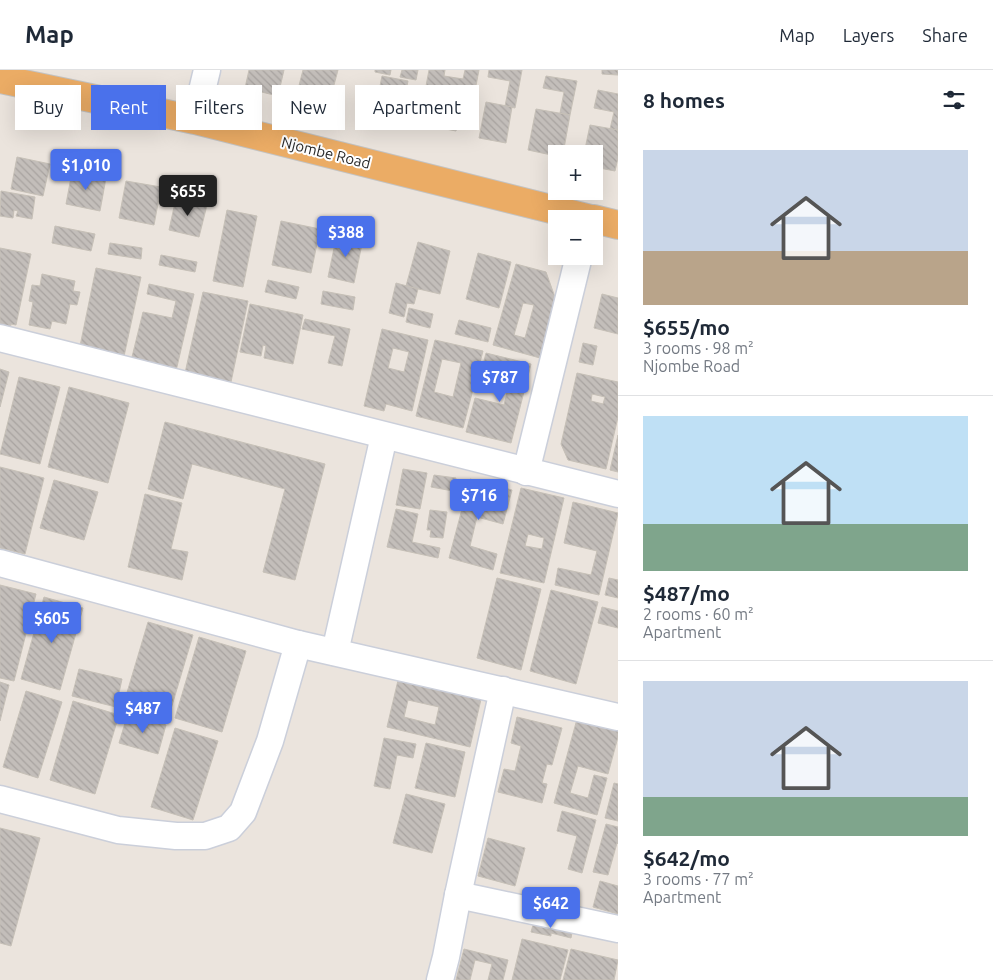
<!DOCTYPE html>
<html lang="en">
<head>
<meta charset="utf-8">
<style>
  :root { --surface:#fff; --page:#f2f2f3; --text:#1f2937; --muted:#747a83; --line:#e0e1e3; --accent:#4a71eb }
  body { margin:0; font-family:Ubuntu,sans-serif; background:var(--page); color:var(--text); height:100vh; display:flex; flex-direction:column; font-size:19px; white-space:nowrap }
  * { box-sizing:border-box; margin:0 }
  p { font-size:16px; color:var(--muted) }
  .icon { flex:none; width:28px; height:28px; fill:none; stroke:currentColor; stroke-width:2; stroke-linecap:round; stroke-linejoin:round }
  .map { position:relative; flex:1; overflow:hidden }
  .details { display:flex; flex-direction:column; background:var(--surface); width:375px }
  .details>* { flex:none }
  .hud { position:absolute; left:15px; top:15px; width:475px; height:45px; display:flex; gap:10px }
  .fabs { position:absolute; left:548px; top:75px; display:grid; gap:10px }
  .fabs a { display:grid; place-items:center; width:55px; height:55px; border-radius:0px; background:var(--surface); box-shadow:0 5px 20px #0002; font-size:25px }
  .price { position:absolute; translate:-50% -42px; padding:0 11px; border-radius:5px; background:var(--accent); color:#fff; font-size:16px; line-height:32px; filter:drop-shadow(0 1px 2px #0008) }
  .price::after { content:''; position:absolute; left:50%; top:30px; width:15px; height:11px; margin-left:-8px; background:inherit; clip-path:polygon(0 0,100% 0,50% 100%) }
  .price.selected { background:#222; color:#fff }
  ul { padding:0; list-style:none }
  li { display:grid; align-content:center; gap:10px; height:265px; padding:0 25px }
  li+li { border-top:1px solid var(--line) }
  li span { display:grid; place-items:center; height:155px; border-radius:0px; color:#555 }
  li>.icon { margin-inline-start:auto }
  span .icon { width:90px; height:90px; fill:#fffc; stroke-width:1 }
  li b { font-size:21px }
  h2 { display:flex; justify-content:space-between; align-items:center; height:60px; padding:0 25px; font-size:21px }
  .pill { padding:0 18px; border-radius:0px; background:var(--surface); box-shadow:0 5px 20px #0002; font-size:18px; line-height:45px }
  .pill.selected { background:var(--accent); color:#fff }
  header { display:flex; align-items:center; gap:30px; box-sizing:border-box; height:70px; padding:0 25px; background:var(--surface); border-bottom:1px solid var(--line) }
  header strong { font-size:24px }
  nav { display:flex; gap:28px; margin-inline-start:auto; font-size:18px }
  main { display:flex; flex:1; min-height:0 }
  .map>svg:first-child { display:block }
  .building { fill:url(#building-back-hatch); stroke:#c6c0b7; fill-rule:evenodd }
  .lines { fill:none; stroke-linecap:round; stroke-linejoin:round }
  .minor-casing { stroke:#cbcfda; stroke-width:29 }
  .trunk-casing { stroke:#c3c3c3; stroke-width:30 }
  .minor { stroke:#fff; stroke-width:26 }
  .trunk { stroke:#ebac65; stroke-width:28 }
  .labels { text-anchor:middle; stroke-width:4; stroke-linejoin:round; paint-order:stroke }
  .street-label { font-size:15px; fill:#2a2a2a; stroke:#fff }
</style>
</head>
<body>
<header>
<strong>Map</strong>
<nav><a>Map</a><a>Layers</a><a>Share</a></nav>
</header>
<main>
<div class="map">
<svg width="618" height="910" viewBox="0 0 618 910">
  <defs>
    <pattern id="building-back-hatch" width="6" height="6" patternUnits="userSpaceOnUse" patternTransform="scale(1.25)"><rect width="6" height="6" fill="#c3beba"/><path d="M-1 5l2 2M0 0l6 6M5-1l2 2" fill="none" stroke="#a8a3a0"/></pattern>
  </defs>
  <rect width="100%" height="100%" fill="#ebe4dd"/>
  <g class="building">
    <path d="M 249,0 L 284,0 L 278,26 L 245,18 Z"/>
    <path d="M 303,0 L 338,0 L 326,45 L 312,41 L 313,36 L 295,31 Z"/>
    <path d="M 375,0 L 391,0 L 390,5 L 375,2 Z"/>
    <path d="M 402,0 L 418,0 L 416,10 L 400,7 Z"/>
    <path d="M 429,0 L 445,0 L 444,6 L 463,9 L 465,0 L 479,0 L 474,26 L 426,16 Z"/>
    <path d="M 489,0 L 522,0 L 515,38 L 505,36 L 510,11 L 488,7 Z"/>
    <path d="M 602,0 L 618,0 L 618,5 L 602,4 Z"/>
    <path d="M 382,6 L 408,11 L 401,46 L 375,41 Z"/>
    <path d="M 546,6 L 577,11 L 570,45 L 560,43 L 564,22 L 543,18 Z"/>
    <path d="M 431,19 L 463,25 L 456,61 L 425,55 Z"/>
    <path d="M 598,20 L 618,24 L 618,60 L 610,59 L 614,42 L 594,38 Z"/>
    <path d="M 486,32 L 512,37 L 506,73 L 479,68 Z"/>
    <path d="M 536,39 L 570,45 L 563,84 L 556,84 L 556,86 L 528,80 Z"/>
    <path d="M 590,55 L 618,60 L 618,88 L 615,101 L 594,97 L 594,84 L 584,84 Z"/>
    <path d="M 17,87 L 50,94 L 43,126 L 11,119 Z"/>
    <path d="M 72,102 L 106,108 L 100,141 L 66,134 Z"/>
    <path d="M 126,111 L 161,117 L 154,155 L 119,148 Z"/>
    <path d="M 1,121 L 35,127 L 32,149 L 16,146 L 18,141 L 14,140 L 13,148 L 0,146 Z"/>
    <path d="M 176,128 L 207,135 L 199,167 L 169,160 Z"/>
    <path d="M 227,140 L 257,146 L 243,217 L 213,211 Z"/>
    <path d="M 281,151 L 320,159 L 311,203 L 272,195 Z"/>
    <path d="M 55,156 L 95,164 L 91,181 L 52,173 Z"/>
    <path d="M 337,164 L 363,169 L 354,213 L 328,207 Z"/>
    <path d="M 418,172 L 450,181 L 440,224 L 406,216 Z"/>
    <path d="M 110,173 L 142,178 L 141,189 L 108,184 Z"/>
    <path d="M 0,178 L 31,184 L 16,255 L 11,254 L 10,260 L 0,258 Z"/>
    <path d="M 478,183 L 511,192 L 499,238 L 466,229 Z"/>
    <path d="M 161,185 L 197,192 L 195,202 L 159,195 Z"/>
    <path d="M 516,194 L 546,202 L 556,230 L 540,288 L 493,275 ZM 523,233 L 534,235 L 525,268 L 514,265 Z"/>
    <path d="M 96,198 L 141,207 L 123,291 L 79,281 Z"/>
    <path d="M 42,204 L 75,211 L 73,221 L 80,222 L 77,235 L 70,234 L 66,254 L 52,251 L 50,259 L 29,255 L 33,232 L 29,231 L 32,215 L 40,216 Z"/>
    <path d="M 268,210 L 299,217 L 296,229 L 265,222 Z"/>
    <path d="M 396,213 L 418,219 L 414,234 L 407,233 L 404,247 L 389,243 Z"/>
    <path d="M 149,214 L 194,224 L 176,301 L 131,291 L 143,242 L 172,248 L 176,231 L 147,224 Z"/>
    <path d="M 323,221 L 355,227 L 353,240 L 321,234 Z"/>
    <path d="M 203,222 L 248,231 L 231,312 L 185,303 Z"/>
    <path d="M 602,224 L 618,228 L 618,264 L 594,258 Z"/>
    <path d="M 250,234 L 303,245 L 293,294 L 264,288 L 266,276 L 263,275 L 261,286 L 240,282 Z"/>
    <path d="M 409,238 L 433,244 L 430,258 L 406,252 Z"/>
    <path d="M 305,249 L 350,259 L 342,296 L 328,293 L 335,266 L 302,259 Z"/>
    <path d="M 459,250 L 491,258 L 488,272 L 455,264 Z"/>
    <path d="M 382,259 L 428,270 L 412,341 L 386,334 L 384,341 L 364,336 ZM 393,278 L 409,282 L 404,302 L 388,298 Z"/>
    <path d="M 435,270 L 483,281 L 463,358 L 416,346 ZM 442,289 L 461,293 L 453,327 L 434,322 Z"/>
    <path d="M 583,273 L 597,276 L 593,295 L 579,292 Z"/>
    <path d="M 486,283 L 531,294 L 511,373 L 466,362 L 475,328 L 504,335 L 512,302 L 483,295 Z"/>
    <path d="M 0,299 L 9,302 L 0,337 Z"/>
    <path d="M 577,303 L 618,312 L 618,347 L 606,399 L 568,390 L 561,374 ZM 592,324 L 605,327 L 603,334 L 591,331 Z"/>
    <path d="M 19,307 L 60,317 L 40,394 L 0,384 Z"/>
    <path d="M 69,317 L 129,333 L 108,413 L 48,397 Z"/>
    <path d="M 165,352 L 325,394 L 295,510 L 263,502 L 285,419 L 192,394 L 183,429 L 148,419 Z"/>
    <path d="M 618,365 L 618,402 L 610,400 Z"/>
    <path d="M 0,397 L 44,408 L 25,484 L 0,478 Z"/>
    <path d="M 403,399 L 427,403 L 420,439 L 396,435 Z"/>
    <path d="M 434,405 L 456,408 L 453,421 L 431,417 Z"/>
    <path d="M 470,409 L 512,420 L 503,454 L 477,447 L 470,476 L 497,484 L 493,500 L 449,488 Z"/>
    <path d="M 54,410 L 98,422 L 84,470 L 40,458 Z"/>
    <path d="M 521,418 L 564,428 L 544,513 L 500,503 ZM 528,464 L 544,468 L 542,479 L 525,476 Z"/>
    <path d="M 145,424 L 182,433 L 171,479 L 188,482 L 182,510 L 128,497 Z"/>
    <path d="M 573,432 L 618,443 L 599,525 L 555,515 L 558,498 L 591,505 L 597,481 L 564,473 Z"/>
    <path d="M 396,439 L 418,444 L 412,472 L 440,478 L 438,488 L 387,477 Z"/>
    <path d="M 430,440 L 447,442 L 443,468 L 430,467 L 431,460 L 427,460 Z"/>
    <path d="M 497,508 L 541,519 L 521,600 L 477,588 Z"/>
    <path d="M 609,508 L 618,510 L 618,528 L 605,525 Z"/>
    <path d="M 0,515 L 36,524 L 14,611 L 0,608 Z"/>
    <path d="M 551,520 L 598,532 L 576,614 L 530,601 Z"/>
    <path d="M 44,527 L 83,538 L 60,620 L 21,609 Z"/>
    <path d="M 602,537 L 618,541 L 618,558 L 598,553 Z"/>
    <path d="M 148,552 L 193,565 L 168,649 L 123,636 Z"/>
    <path d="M 199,567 L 246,581 L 222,662 L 175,648 Z"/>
    <path d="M 79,599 L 122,609 L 116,637 L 72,626 Z"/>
    <path d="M 399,606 L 482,625 L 470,677 L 387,657 ZM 408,630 L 439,637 L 435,655 L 404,647 Z"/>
    <path d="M 0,612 L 9,615 L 0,651 Z"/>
    <path d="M 26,621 L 62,632 L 38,708 L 3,697 Z"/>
    <path d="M 73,631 L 119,645 L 95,724 L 50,710 Z"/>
    <path d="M 128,643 L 166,655 L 158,684 L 119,673 Z"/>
    <path d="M 517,647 L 562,658 L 552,695 L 547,694 L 542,713 L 547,714 L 542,733 L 498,722 L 504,699 L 515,701 L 521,676 L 511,673 Z"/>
    <path d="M 577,649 L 618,660 L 618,667 L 608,704 L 578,696 L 570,723 L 588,728 L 594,705 L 607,708 L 597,745 L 554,733 Z"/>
    <path d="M 175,658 L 218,671 L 193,750 L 151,737 Z"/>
    <path d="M 384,668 L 416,674 L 413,688 L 397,685 L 390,719 L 374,716 Z"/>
    <path d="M 426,673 L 465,682 L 455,727 L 415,718 Z"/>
    <path d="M 614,713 L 618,714 L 618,751 L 605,748 Z"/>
    <path d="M 406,724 L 445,734 L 432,783 L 393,773 Z"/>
    <path d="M 562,741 L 596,750 L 582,803 L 568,799 L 577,766 L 557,761 Z"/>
    <path d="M 606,754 L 618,757 L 618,774 L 617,773 L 608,805 L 593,802 Z"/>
    <path d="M 0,758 L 40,768 L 11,876 L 0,873 Z"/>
    <path d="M 488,768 L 525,778 L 515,816 L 478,806 Z"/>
    <path d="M 600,811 L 618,816 L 618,844 L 593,837 Z"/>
    <path d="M 535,848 L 573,858 L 571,868 L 551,863 L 551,866 L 531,862 Z"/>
    <path d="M 522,869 L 568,880 L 560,910 L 512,910 Z"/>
    <path d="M 464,879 L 508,890 L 503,910 L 488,910 L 492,894 L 475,890 L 470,910 L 456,910 Z"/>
    <path d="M 571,879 L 618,890 L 614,910 L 563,910 Z"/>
  </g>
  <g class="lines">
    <g class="minor-casing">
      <g id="minor">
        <path d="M 195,50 L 207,0"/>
        <path d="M 0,268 L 618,424"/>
        <path d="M 526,402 L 579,186"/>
        <path d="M 0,493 L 298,574 L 618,647"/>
        <path d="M 335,582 L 384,366"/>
        <path d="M 0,729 L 118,760 L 176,766 L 205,766 L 229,758 L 243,742 L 270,671 L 298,574"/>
        <path d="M 458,825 L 618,859"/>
        <path d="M 440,910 L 446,887 L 458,825 L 503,620"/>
      </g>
    </g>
    <g class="trunk-casing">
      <g id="trunk">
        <path d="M 0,9 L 195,50 L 591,149"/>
        <path d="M 594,149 L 618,155"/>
      </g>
    </g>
    <use href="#minor" class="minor"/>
    <use href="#trunk" class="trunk"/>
  </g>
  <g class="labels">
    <g class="street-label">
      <text transform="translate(326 83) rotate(14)" y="5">Njombe Road</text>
    </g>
  </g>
</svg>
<div class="fabs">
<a>+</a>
<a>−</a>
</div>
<b class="price" style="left:86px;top:121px">$1,010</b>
<b class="price selected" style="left:188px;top:147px">$655</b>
<b class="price" style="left:346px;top:188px">$388</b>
<b class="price" style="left:500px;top:333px">$787</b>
<b class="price" style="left:479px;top:451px">$716</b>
<b class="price" style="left:52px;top:574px">$605</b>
<b class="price" style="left:143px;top:664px">$487</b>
<b class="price" style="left:551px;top:859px">$642</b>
<div class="hud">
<a class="pill">Buy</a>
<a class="pill selected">Rent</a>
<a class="pill">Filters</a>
<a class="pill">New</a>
<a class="pill">Apartment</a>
</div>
</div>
<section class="details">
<h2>8 homes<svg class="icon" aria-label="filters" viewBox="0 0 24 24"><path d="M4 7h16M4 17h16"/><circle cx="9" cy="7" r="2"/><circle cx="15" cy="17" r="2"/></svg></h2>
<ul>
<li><span style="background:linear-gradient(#c9d6e8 65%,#b9a48a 0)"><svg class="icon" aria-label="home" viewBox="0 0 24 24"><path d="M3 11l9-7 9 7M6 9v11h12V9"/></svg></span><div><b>$655/mo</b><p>3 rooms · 98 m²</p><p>Njombe Road</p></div></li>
<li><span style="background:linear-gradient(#bfe0f5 70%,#7fa58c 0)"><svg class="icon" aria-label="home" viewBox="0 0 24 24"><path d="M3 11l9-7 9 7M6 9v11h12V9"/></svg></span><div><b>$487/mo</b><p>2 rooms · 60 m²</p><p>Apartment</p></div></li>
<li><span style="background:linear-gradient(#c9d6e8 75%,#7fa58c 0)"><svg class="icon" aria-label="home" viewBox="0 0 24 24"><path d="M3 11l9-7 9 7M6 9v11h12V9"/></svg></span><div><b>$642/mo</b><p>3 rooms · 77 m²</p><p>Apartment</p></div></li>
</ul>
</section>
</main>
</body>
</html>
